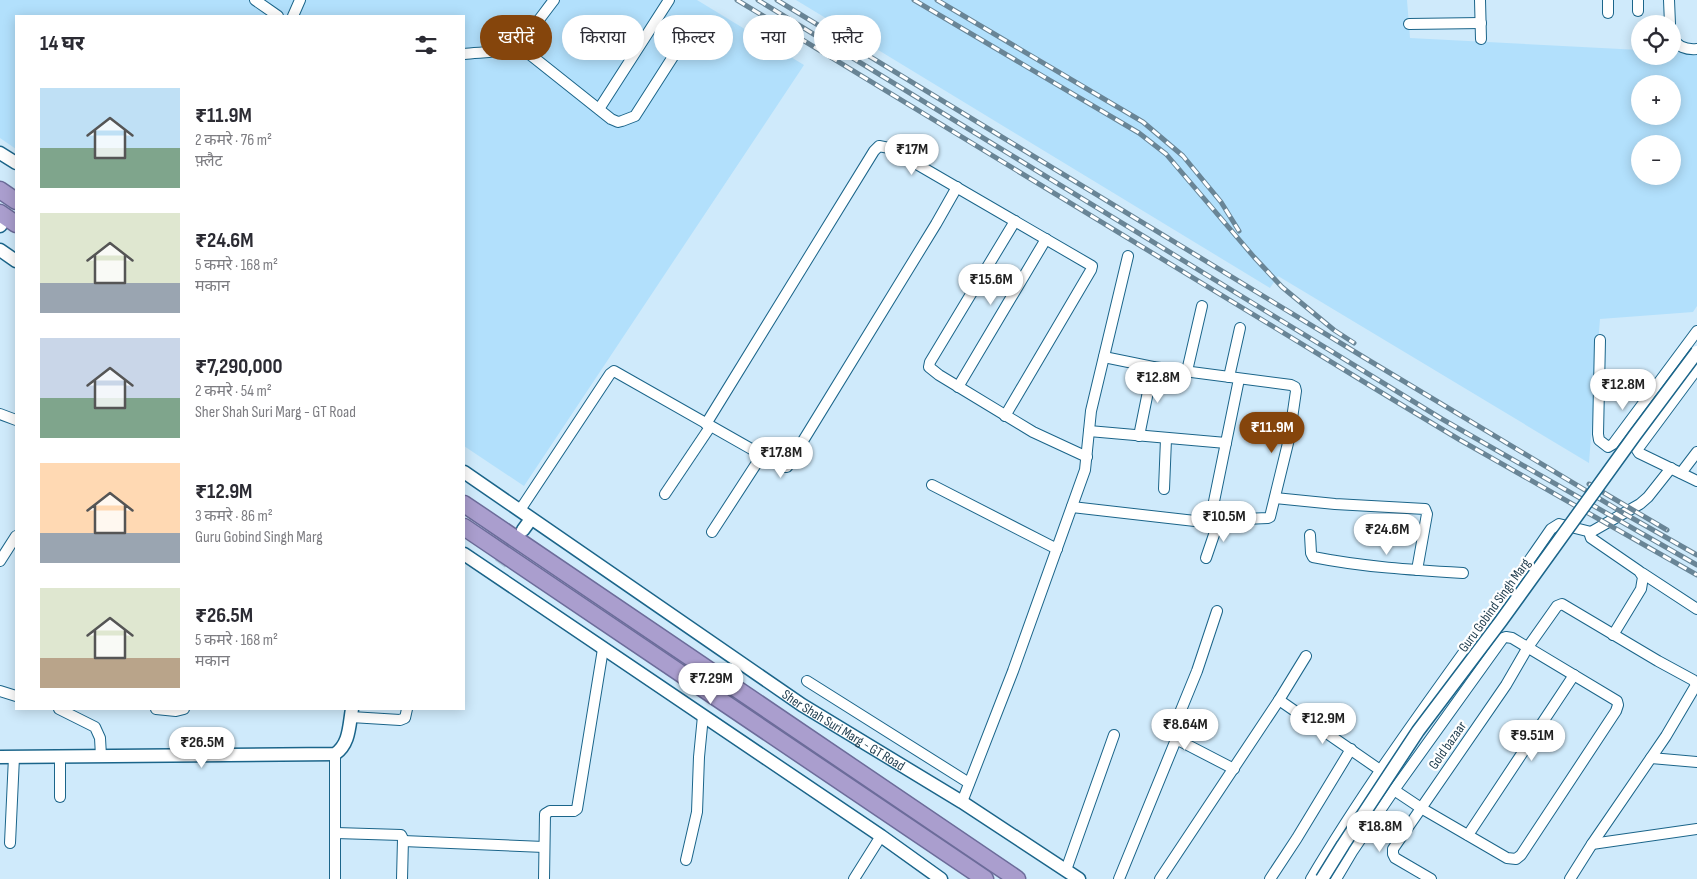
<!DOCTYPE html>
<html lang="hi">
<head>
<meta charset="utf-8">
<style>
  :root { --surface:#fff; --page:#f7f7f7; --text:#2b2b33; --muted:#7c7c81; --accent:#85450c }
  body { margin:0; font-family:"Sofia Sans Condensed","Noto Sans Devanagari",sans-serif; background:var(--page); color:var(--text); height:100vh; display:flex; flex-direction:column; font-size:19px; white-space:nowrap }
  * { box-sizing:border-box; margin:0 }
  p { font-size:16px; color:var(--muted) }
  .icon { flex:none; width:28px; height:28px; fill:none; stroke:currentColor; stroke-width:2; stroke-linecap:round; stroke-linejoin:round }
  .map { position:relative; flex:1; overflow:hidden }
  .panel { position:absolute; left:15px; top:15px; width:450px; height:695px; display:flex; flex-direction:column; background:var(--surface); border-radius:0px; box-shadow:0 2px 12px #0003 }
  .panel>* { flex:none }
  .guide { position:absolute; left:480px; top:15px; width:475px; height:45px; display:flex; gap:10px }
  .tools { position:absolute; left:1631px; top:15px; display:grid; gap:10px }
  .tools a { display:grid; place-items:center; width:50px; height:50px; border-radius:50%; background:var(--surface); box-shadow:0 2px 12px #0003; font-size:25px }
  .price { position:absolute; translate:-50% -42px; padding:0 11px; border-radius:18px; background:#fff; color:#222; font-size:16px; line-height:32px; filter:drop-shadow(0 1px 2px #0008) }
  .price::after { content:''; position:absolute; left:50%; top:30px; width:15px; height:11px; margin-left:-8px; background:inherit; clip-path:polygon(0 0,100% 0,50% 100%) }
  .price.current { background:var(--accent); color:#fff }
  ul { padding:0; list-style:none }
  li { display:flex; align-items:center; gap:15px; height:125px; padding:0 25px }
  li span { display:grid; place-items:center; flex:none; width:140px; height:100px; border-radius:0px; color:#555 }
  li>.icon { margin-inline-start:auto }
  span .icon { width:60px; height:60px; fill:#fffc; stroke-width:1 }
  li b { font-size:21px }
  h2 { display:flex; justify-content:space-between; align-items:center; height:60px; padding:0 25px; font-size:21px }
  .chip { padding:0 18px; border-radius:22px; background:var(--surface); box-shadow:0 2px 12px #0003; font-size:18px; line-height:45px }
  .chip.current { background:var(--accent); color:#fff }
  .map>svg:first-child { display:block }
  .built { fill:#b2e0fc; fill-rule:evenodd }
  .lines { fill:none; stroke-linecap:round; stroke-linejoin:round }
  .tertiary-tunnel { stroke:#acc8d9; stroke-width:12; stroke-dasharray:12 6; stroke-linecap:butt }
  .minor-casing { stroke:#1b658a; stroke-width:12 }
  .tertiary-casing { stroke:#1b658a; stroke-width:15 }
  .trunk-casing { stroke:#6c6c9a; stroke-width:19 }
  .minor { stroke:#fff; stroke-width:10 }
  .tertiary { stroke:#fff; stroke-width:12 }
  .trunk { stroke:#aa9ece; stroke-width:16 }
  .rail-casing { stroke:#698596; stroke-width:5 }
  .rail { stroke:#fff; stroke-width:3; stroke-dasharray:9; stroke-linecap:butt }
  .tertiary-bridge-casing { stroke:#1b658a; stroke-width:15; stroke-linecap:butt }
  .tertiary-bridge { stroke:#fff; stroke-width:12 }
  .labels { text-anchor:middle; stroke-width:4.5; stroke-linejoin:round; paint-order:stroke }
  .street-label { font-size:14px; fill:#223f50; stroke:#fff }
</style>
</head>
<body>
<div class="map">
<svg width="1697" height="879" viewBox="0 0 1697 879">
  <rect width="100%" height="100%" fill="#cfeafb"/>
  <g class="built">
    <path d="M 0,0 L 697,0 L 804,65 L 524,486 L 464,446 L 464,16 L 16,16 L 16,149 L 0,138 Z"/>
    <path d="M 796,0 L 1407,0 L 1410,38 L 1640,50 L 1640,56 L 1672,56 L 1673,51 L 1697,53 L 1697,306 L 1693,312 L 1600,319 L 1589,463 L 1278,276 L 1270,288 ZM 1640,84 L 1672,84 L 1672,116 L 1640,116 ZM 1640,144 L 1672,144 L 1672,176 L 1640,176 Z"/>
  </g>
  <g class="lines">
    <path class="tertiary-tunnel" d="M 500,564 L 522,532"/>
    <g class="minor-casing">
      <g id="minor">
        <path d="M 255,0 L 278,16"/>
        <path d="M 1480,0 L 1481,39"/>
        <path d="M 1669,0 L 1670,24"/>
        <path d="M 1638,11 L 1638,0"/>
        <path d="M 1608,13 L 1608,0"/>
        <path d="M 293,16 L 300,0"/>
        <path d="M 1409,24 L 1481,23"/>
        <path d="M 1672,37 C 1677,47 1687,50 1697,49"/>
        <path d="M 518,45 L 611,119 L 618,122 L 622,121 L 635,116 L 676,52 L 689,34"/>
        <path d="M 464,54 C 477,52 502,53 514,47 C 525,41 545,11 554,0"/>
        <path d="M 599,109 L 669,0"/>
        <path d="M 1015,221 L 930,362 L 929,367 L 939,375 L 1033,432 L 1087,457"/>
        <path d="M 1600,340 L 1598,434 L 1599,440 L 1608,447 L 1613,444 L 1697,331"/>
        <path d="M 1697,369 L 1637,450 L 1639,453 L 1697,481"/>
        <path d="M 1187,371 L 1202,306"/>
        <path d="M 1229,377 L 1240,328"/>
        <path d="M 958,387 L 1046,239"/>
        <path d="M 0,414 L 16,420"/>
        <path d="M 706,424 L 874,151 L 879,146 L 889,148 L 1092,266 L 1091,270 L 1005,416"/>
        <path d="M 1089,431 L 1226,443"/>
        <path d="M 1139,436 L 1153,367"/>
        <path d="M 1681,473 L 1697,452"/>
        <path d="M 932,485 L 1057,549"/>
        <path d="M 1164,489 L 1166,439"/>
        <path d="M 665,494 L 710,427"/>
        <path d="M 1275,498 L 1335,504 L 1425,509 L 1427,514 L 1417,570"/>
        <path d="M 1072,507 L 1195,521 L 1268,518 L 1270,517 L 1289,439 L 1296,391 L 1295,387 L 1291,385 L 1153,367 L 1104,357"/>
        <path d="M 520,510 L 610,374 L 614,371 L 783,467 L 787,467 L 936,224 L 957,187"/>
        <path d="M 1210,521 L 1239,379"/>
        <path d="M 712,532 L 762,455"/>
        <path d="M 1310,535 L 1311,553 L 1313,557 C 1363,567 1413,570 1463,573"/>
        <path d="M 1206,558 L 1219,520"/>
        <path d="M 0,561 L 16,536"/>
        <path d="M 1642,573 L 1697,609"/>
        <path d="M 1613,635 L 1641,589 L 1643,577 L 1639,571 L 1591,538 L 1590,535 L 1591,532 L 1640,504 L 1648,497 L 1671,468"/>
        <path d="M 807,681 L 969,783"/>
        <path d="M 0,691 L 16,696"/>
        <path d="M 1279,700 L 1380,770"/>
        <path d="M 59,709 L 95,727 L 100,738 L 101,756"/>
        <path d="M 156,709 L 176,711 L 184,709"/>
        <path d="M 351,717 L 400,720 L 405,718 L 407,709"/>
        <path d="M 1176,739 L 1234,769"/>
        <path d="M 335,754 L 335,879"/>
        <path d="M 60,756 L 60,797"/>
        <path d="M 1651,758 L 1697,762"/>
        <path d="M 962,802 L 1013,671 L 1085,470 L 1091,411 L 1128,256"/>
        <path d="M 336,833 L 401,835 L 403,839 L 402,879"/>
        <path d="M 1468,835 L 1574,675"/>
        <path d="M 403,841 L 544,847"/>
        <path d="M 10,843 L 14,757"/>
        <path d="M 1592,844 L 1697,829"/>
        <path d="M 686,860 L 697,812 L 699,757 L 703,716"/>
        <path d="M 1066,870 L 1114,735"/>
        <path d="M 544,879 L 545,814 L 550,811 L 574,811 L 577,809 L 603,649"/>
        <path d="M 854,879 L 881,836"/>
        <path d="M 1119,879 L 1175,742 L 1179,715 L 1197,671 L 1217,611"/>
        <path d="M 1160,879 L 1279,700 L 1306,656"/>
        <path d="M 1270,879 L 1297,838 L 1351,749"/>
        <path d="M 1311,879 C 1383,757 1471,646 1551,529 L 1559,524 L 1591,532"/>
        <path d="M 1336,879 L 1352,852 L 1394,790 L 1503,638 L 1506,637 L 1512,638 L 1617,701 L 1618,705 L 1616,711 L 1521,855 L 1516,859 L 1507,858 L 1421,808 L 1394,790"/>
        <path d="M 1431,879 L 1395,858 L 1393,854 L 1393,849 L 1506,685 L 1528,647 L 1557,606 L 1562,604 L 1658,661 L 1693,680 L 1696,685 L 1666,736 L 1592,844 L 1570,879"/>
      </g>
    </g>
    <g class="tertiary-casing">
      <g id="tertiary">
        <path d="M 0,153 L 16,163"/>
        <path d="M 0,226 L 1,225"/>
        <path d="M 0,250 L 16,261"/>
        <path id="s1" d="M 464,472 L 802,705 L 962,802 L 1079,879"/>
        <path d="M 523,530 L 531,519"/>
        <path d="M 464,554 L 881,836 L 941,879"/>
        <path d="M 0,757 L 335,754 C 350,744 349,725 352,709"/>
      </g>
    </g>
    <g class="trunk-casing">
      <g id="trunk">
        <path d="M 0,190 L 16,201"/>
        <path d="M 0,213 L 16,224"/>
        <path d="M 464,504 L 1017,879"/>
        <path d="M 464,527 L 985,879"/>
      </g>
    </g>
    <use href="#minor" class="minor"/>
    <use href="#tertiary" class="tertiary"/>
    <use href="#trunk" class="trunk"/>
    <g class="rail-casing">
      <g id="rail">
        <path d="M 737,0 L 1392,399 L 1460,440 L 1697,575"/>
        <path d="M 758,0 L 1442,419 L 1697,565"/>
        <path d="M 777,0 L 1370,361 L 1625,514 L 1697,555"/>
        <path d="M 914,0 L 1139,133 L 1166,154 L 1254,257 L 1282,287 L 1334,330 L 1354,343"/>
        <path d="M 937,0 L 1143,122 L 1183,156 L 1221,202 L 1239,231"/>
        <path d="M 1589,484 L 1667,530"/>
      </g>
    </g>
    <use href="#rail" class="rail"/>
    <g class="tertiary-bridge-casing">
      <path id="tertiary-bridge" d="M 1322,879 L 1343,845 L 1418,731 L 1501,621 L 1635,435 L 1697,352"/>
    </g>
    <use href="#tertiary-bridge" class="tertiary-bridge"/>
  </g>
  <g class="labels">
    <g class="street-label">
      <text transform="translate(1494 605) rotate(-54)" y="5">Guru Gobind Singh Marg</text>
      <text dy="5" stroke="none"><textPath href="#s1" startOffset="459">Sher Shah Suri Marg - GT Road</textPath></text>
      <text transform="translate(1447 745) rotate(-55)" y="5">Gold bazaar</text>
    </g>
  </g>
</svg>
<div class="tools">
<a><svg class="icon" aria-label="locate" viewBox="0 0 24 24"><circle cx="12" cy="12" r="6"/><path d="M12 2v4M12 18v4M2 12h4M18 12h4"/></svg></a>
<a>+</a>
<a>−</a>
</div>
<b class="price" style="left:912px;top:176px">₹17M</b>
<b class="price" style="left:991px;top:306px">₹15.6M</b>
<b class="price" style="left:1158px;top:404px">₹12.8M</b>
<b class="price" style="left:1623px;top:411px">₹12.8M</b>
<b class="price current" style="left:1272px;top:454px">₹11.9M</b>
<b class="price" style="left:781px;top:479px">₹17.8M</b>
<b class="price" style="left:1224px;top:543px">₹10.5M</b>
<b class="price" style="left:1387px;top:556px">₹24.6M</b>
<b class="price" style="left:711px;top:705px">₹7.29M</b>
<b class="price" style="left:1323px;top:745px">₹12.9M</b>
<b class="price" style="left:1185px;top:751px">₹8.64M</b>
<b class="price" style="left:1532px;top:762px">₹9.51M</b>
<b class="price" style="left:202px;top:769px">₹26.5M</b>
<b class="price" style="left:1380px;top:853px">₹18.8M</b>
<div class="guide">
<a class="chip current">खरीदें</a>
<a class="chip">किराया</a>
<a class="chip">फ़िल्टर</a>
<a class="chip">नया</a>
<a class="chip">फ़्लैट</a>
</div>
<section class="panel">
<h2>14 घर<svg class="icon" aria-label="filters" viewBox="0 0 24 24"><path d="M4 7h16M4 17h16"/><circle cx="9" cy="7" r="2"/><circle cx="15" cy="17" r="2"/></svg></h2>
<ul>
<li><span style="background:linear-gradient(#bfe0f5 60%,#7fa58c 0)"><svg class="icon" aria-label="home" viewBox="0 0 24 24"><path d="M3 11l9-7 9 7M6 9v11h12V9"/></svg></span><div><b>₹11.9M</b><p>2 कमरे · 76 m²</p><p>फ़्लैट</p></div></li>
<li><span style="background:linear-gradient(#dfe7d0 70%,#9aa5b1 0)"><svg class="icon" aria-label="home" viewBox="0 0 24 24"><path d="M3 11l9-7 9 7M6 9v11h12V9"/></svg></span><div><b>₹24.6M</b><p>5 कमरे · 168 m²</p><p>मकान</p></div></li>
<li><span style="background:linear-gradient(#c9d6e8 60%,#7fa58c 0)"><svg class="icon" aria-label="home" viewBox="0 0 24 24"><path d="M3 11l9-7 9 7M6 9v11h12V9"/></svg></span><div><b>₹7,290,000</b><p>2 कमरे · 54 m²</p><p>Sher Shah Suri Marg - GT Road</p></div></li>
<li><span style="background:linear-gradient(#ffd9b3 70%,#9aa5b1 0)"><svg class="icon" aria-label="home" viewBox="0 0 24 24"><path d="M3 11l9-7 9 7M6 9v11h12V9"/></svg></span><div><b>₹12.9M</b><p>3 कमरे · 86 m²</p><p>Guru Gobind Singh Marg</p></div></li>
<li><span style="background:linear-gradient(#dfe7d0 70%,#b9a48a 0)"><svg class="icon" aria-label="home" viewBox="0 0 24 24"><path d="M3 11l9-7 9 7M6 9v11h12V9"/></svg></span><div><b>₹26.5M</b><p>5 कमरे · 168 m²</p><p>मकान</p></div></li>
</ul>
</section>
</div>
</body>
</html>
